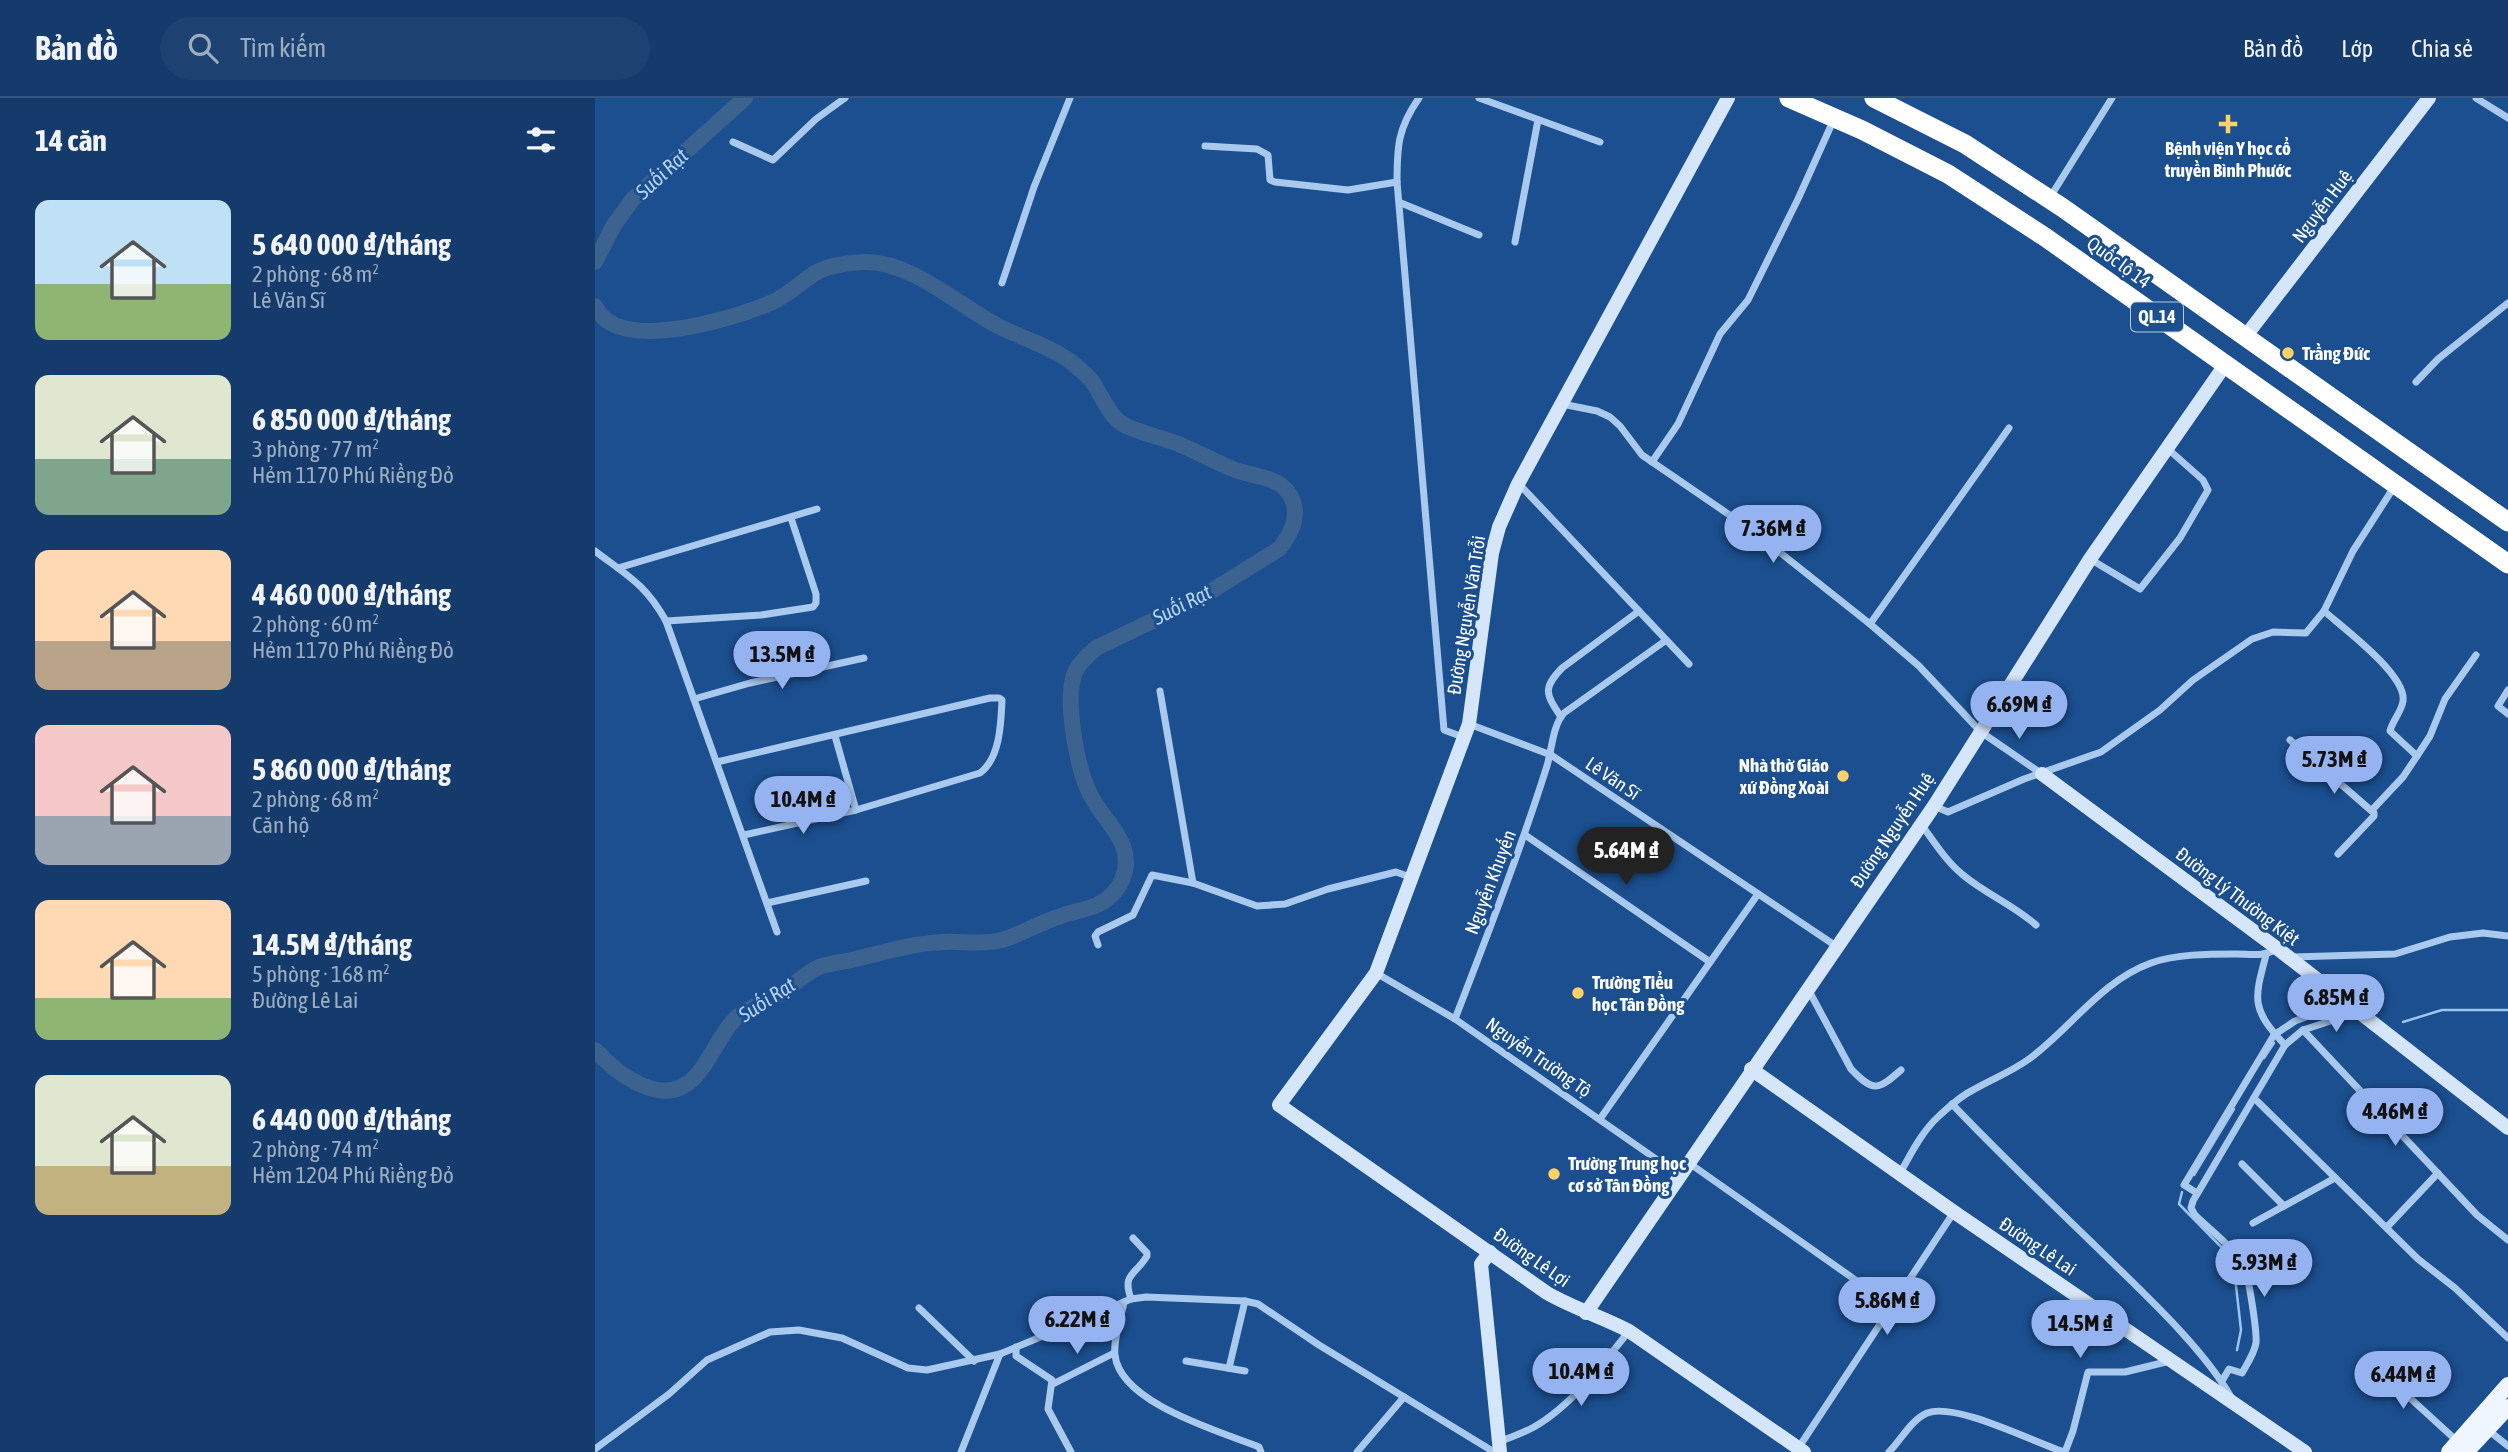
<!DOCTYPE html>
<html lang="vi">
<head>
<meta charset="utf-8">
<style>
  :root { --surface:#143b6b; --page:#1d4271; --text:#f1f3f6; --muted:#9dadc1; --line:#33557e; --accent:#95b2f1 }
  body { margin:0; font-family:"Asap Condensed",sans-serif; background:var(--page); color:var(--text); height:100vh; display:flex; flex-direction:column; font-size:26px; white-space:nowrap }
  * { box-sizing:border-box; margin:0 }
  p { font-size:23px; color:var(--muted) }
  .icon { flex:none; width:38px; height:38px; fill:none; stroke:currentColor; stroke-width:2; stroke-linecap:round; stroke-linejoin:round }
  .map { position:relative; flex:1; overflow:hidden }
  .sheet { display:flex; flex-direction:column; background:var(--surface); width:595px }
  .sheet>* { flex:none }
  .price { position:absolute; translate:-50% -60px; padding:0 16px; border-radius:24px; background:var(--accent); color:#111; font-size:23px; line-height:46px; filter:drop-shadow(0 2px 4px #0008) }
  .price::after { content:''; position:absolute; left:50%; top:42px; width:21px; height:16px; margin-left:-10px; background:inherit; clip-path:polygon(0 0,100% 0,50% 100%) }
  .price.on { background:#222; color:#fff }
  ul { padding:0; list-style:none }
  li { display:flex; align-items:center; gap:21px; height:175px; padding:0 35px }
  li span { display:grid; place-items:center; flex:none; width:196px; height:140px; border-radius:14px; color:#555 }
  li>.icon { margin-inline-start:auto }
  span .icon { width:84px; height:84px; fill:#fffc; stroke-width:1 }
  li b { font-size:30px }
  h2 { display:flex; justify-content:space-between; align-items:center; height:84px; padding:0 35px; font-size:30px }
  header { display:flex; align-items:center; gap:42px; box-sizing:border-box; height:98px; padding:0 35px; background:var(--surface); border-bottom:2px solid var(--line) }
  header strong { font-size:33px }
  nav { display:flex; gap:38px; margin-inline-start:auto; font-size:24px }
  .search { width:490px; height:63px; background:var(--page); display:flex; align-items:center; gap:18px; box-sizing:border-box; padding:0 24px; border-radius:38px; color:var(--muted); font-size:26px }
  main { display:flex; flex:1; min-height:0 }
  .map>svg:first-child { display:block }
  .lines { fill:none; stroke-linecap:round; stroke-linejoin:round }
  .stream { stroke:#9cc4f0; stroke-width:2.5 }
  .river { stroke:#3c6290; stroke-width:16 }
  .street { stroke:#a9c9ee; stroke-width:7 }
  .secondary { stroke:#d6e6fa; stroke-width:14 }
  .primary { stroke:#f0f6ff; stroke-width:16 }
  .highway { stroke:#fff; stroke-width:19 }
  .poi-dot { fill:#ffd166; stroke:#1b4f8f; stroke-width:2.5 }
  .labels { text-anchor:middle; stroke-width:6; stroke-linejoin:round; paint-order:stroke }
  .shield { fill:#1b4f8f; stroke:#bbcadd; stroke-width:2 }
  .shield-label { font-size:18px; font-weight:bold; fill:#fff }
  .poi-label { font-size:19px; font-weight:bold; fill:#fff; stroke:#1b4f8f; text-anchor:start }
  .street-label { font-size:19px; fill:#fff; stroke:#1b4f8f }
  .water-label { font-size:21px; font-style:italic; fill:#b5d3f5; stroke:#1b4f8f }
</style>
</head>
<body>
<header>
<strong>Bản đồ</strong>
<div class="search"><svg class="icon" aria-label="search" viewBox="0 0 24 24"><circle cx="10" cy="10" r="6"/><path d="M15 15l6 6"/></svg>Tìm kiếm</div>
<nav><a>Bản đồ</a><a>Lớp</a><a>Chia sẻ</a></nav>
</header>
<main>
<section class="sheet">
<h2>14 căn<svg class="icon" aria-label="filters" viewBox="0 0 24 24"><path d="M4 7h16M4 17h16"/><circle cx="9" cy="7" r="2"/><circle cx="15" cy="17" r="2"/></svg></h2>
<ul>
<li><span style="background:linear-gradient(#bfe0f5 60%,#8fb573 0)"><svg class="icon" aria-label="home" viewBox="0 0 24 24"><path d="M3 11l9-7 9 7M6 9v11h12V9"/></svg></span><div><b>5 640 000 ₫/tháng</b><p>2 phòng · 68 m²</p><p>Lê Văn Sĩ</p></div></li>
<li><span style="background:linear-gradient(#dfe7d0 60%,#7fa58c 0)"><svg class="icon" aria-label="home" viewBox="0 0 24 24"><path d="M3 11l9-7 9 7M6 9v11h12V9"/></svg></span><div><b>6 850 000 ₫/tháng</b><p>3 phòng · 77 m²</p><p>Hẻm 1170 Phú Riềng Đỏ</p></div></li>
<li><span style="background:linear-gradient(#ffd9b3 65%,#b9a48a 0)"><svg class="icon" aria-label="home" viewBox="0 0 24 24"><path d="M3 11l9-7 9 7M6 9v11h12V9"/></svg></span><div><b>4 460 000 ₫/tháng</b><p>2 phòng · 60 m²</p><p>Hẻm 1170 Phú Riềng Đỏ</p></div></li>
<li><span style="background:linear-gradient(#f6c9c9 65%,#9aa5b1 0)"><svg class="icon" aria-label="home" viewBox="0 0 24 24"><path d="M3 11l9-7 9 7M6 9v11h12V9"/></svg></span><div><b>5 860 000 ₫/tháng</b><p>2 phòng · 68 m²</p><p>Căn hộ</p></div></li>
<li><span style="background:linear-gradient(#ffd9b3 70%,#8fb573 0)"><svg class="icon" aria-label="home" viewBox="0 0 24 24"><path d="M3 11l9-7 9 7M6 9v11h12V9"/></svg></span><div><b>14.5M ₫/tháng</b><p>5 phòng · 168 m²</p><p>Đường Lê Lai</p></div></li>
<li><span style="background:linear-gradient(#dfe7d0 65%,#c2b280 0)"><svg class="icon" aria-label="home" viewBox="0 0 24 24"><path d="M3 11l9-7 9 7M6 9v11h12V9"/></svg></span><div><b>6 440 000 ₫/tháng</b><p>2 phòng · 74 m²</p><p>Hẻm 1204 Phú Riềng Đỏ</p></div></li>
</ul>
</section>
<div class="map">
<svg width="1913" height="1354" viewBox="0 0 1913 1354">
  <rect width="100%" height="100%" fill="#1b4f8f"/>
  <g class="lines">
    <g class="stream">
      <path d="M 1808,924 L 1847,912 L 1913,912"/>
      <path d="M 1669,960 L 1679,945"/>
      <path d="M 1599,1077 L 1639,1011"/>
      <path d="M 1587,1094 L 1584,1106 L 1638,1161 L 1646,1232 L 1642,1252"/>
    </g>
    <g class="river">
      <path d="M 0,164 L 19,127 L 38,101 L 150,0"/>
      <path d="M 0,208 C 22,257 136,221 173,206 C 192,199 205,184 222,174 C 235,167 253,165 268,164 C 314,162 362,206 401,227 C 423,239 451,246 472,261 C 480,267 490,275 496,282 C 508,298 513,319 531,328 C 549,336 569,340 586,347 C 604,355 621,364 640,372 C 656,378 681,378 693,394 C 707,413 698,434 684,451 L 605,500 L 501,550 C 493,557 485,564 480,574 C 469,601 482,672 496,698 C 511,726 542,747 527,782 C 523,792 512,803 502,807 C 491,812 477,814 466,818 C 446,824 427,836 407,842 C 388,847 369,843 349,844 C 319,845 290,854 261,861 C 249,864 235,865 224,869 C 210,875 198,888 185,896 C 170,905 151,910 139,922 C 123,939 116,962 100,979 C 69,1012 23,977 0,952"/>
    </g>
    <g class="street">
      <path d="M 824,0 C 803,30 802,48 802,84 L 849,632 L 868,639"/>
      <path d="M 884,0 L 1005,44"/>
      <path d="M 1881,0 L 1913,20"/>
      <path d="M 138,44 L 178,62 L 221,21 L 250,0"/>
      <path d="M 610,48 L 662,51 L 673,57 L 675,82 L 680,84 L 753,92 L 802,84"/>
      <path d="M 1454,101 L 1517,0"/>
      <path d="M 806,105 L 884,137"/>
      <path d="M 920,144 L 943,22"/>
      <path d="M 407,185 L 439,89 L 475,0"/>
      <path d="M 1821,284 L 1843,261 L 1913,205"/>
      <path d="M 967,306 L 1002,313 L 1015,319 L 1025,328 L 1047,357 L 1158,433 L 1275,526 L 1324,568 L 1386,634 L 1447,676"/>
      <path d="M 1057,364 L 1083,326 L 1125,236 L 1153,202 L 1203,101 L 1239,21"/>
      <path d="M 924,386 L 1094,566"/>
      <path d="M 0,453 C 33,478 50,486 71,523 L 182,834"/>
      <path d="M 1495,461 L 1545,491 L 1585,440 L 1613,392 L 1608,382 L 1573,351"/>
      <path d="M 23,470 L 222,411"/>
      <path d="M 1729,513 L 1758,453 L 1799,389"/>
      <path d="M 71,523 L 166,517 L 218,509 L 221,505 L 221,496 L 196,420"/>
      <path d="M 1275,526 L 1414,330"/>
      <path d="M 1913,592 L 1903,608 L 1913,616"/>
      <path d="M 565,593 L 598,785"/>
      <path d="M 99,601 L 155,585 L 269,560"/>
      <path d="M 966,619 C 951,596 947,591 967,570 L 1044,513"/>
      <path d="M 874,626 L 956,657 L 1241,848"/>
      <path d="M 240,638 L 261,712"/>
      <path d="M 1695,642 L 1779,715 L 1779,718 L 1743,756"/>
      <path d="M 1822,658 L 1835,638 L 1850,601 L 1881,557"/>
      <path d="M 122,664 L 395,600 L 404,600 L 407,602 C 406,626 405,660 385,675 L 261,712 L 149,737"/>
      <path d="M 1339,708 L 1353,714 L 1429,681 L 1506,654 L 1565,612 L 1598,582 L 1657,541 L 1678,534 L 1711,535 L 1729,513 C 1747,529 1812,577 1808,603 C 1807,613 1797,623 1795,633 L 1822,658 L 1808,679 L 1777,712"/>
      <path d="M 1326,726 C 1339,744 1351,763 1368,777 C 1391,796 1418,807 1441,827"/>
      <path d="M 930,737 L 1115,864"/>
      <path d="M 172,805 L 271,783"/>
      <path d="M 503,847 L 500,838 L 503,834 L 538,817 L 557,777 L 598,785 L 662,808 L 690,806 L 733,791 L 801,774 L 815,779"/>
      <path d="M 1671,857 C 1659,902 1656,911 1690,947"/>
      <path d="M 1697,859 L 1800,856 L 1855,839 L 1888,835 L 1913,838"/>
      <path d="M 781,875 L 860,921 L 1084,1077"/>
      <path d="M 1213,891 L 1256,971 C 1279,995 1283,992 1306,972"/>
      <path d="M 860,921 C 892,838 924,756 951,671 C 957,654 957,628 969,615 L 1070,543"/>
      <path d="M 1708,932 L 1882,1117 L 1913,1142"/>
      <path d="M 1659,1000 L 1823,1161 L 1860,1190 L 1913,1240"/>
      <path d="M 1357,1006 C 1411,1063 1468,1116 1524,1171 C 1561,1207 1611,1255 1636,1299"/>
      <path d="M 1005,1021 L 1163,796"/>
      <path d="M 1094,1065 L 1296,1207"/>
      <path d="M 1647,1066 L 1689,1108"/>
      <path d="M 1305,1075 C 1316,1056 1327,1033 1344,1018 C 1354,1009 1365,998 1378,992 C 1397,981 1416,974 1434,961 C 1475,931 1506,883 1556,865 C 1581,856 1614,856 1641,856 C 1656,856 1668,859 1682,851"/>
      <path d="M 1602,1095 L 1589,1087 L 1679,937 L 1700,923 L 1750,904"/>
      <path d="M 1658,1125 L 1740,1080"/>
      <path d="M 1792,1129 L 1843,1075"/>
      <path d="M 536,1201 C 527,1175 540,1178 552,1158 L 552,1155 L 538,1140"/>
      <path d="M 529,1204 C 526,1220 518,1241 520,1257 C 525,1305 624,1333 664,1349 L 666,1354"/>
      <path d="M 324,1210 L 379,1263"/>
      <path d="M 421,1249 L 421,1258 L 457,1282 L 453,1311 L 476,1354"/>
      <path d="M 1774,1259 L 1804,1290 L 1862,1343"/>
      <path d="M 591,1263 L 650,1273"/>
      <path d="M 634,1270 L 650,1203"/>
      <path d="M 1627,1283 L 1634,1271 L 1647,1275 C 1652,1266 1659,1256 1661,1245 C 1662,1234 1654,1179 1649,1169 C 1639,1149 1615,1132 1600,1117 L 1596,1110 L 1598,1103 L 1690,947 L 1708,932 L 1763,914"/>
      <path d="M 458,1286 L 519,1255"/>
      <path d="M 1893,1332 L 1913,1348"/>
      <path d="M 904,1344 C 916,1339 928,1335 939,1329 C 975,1309 1009,1265 1034,1233"/>
      <path d="M 1204,1349 L 1359,1114"/>
      <path d="M 0,1351 L 74,1296 L 112,1262 L 175,1234 L 204,1232 L 247,1240 L 313,1270 L 332,1272 L 405,1256 L 536,1201 L 551,1199 L 650,1203 L 663,1206 L 724,1247 L 899,1354"/>
      <path d="M 366,1354 L 405,1256"/>
      <path d="M 762,1354 L 809,1299"/>
      <path d="M 1294,1354 C 1306,1342 1316,1322 1332,1315 C 1361,1304 1438,1344 1469,1354"/>
      <path d="M 1470,1354 L 1478,1333 L 1493,1274 L 1530,1274 L 1575,1263"/>
    </g>
    <g class="secondary">
      <path d="M 1133,0 L 923,386 L 904,429 L 897,455 L 874,626 L 781,875 L 684,1007 L 952,1195 C 978,1210 1007,1219 1034,1233 L 1209,1354"/>
      <path d="M 1650,239 L 1834,0"/>
      <path d="M 1447,676 L 1683,851 L 1913,1030"/>
      <path d="M 1156,971 L 1359,1114 L 1710,1354"/>
      <path d="M 895,1154 L 886,1166 L 905,1354"/>
      <path d="M 991,1215 L 1339,708 L 1495,461 L 1630,267"/>
    </g>
    <g class="primary">
      <path d="M 1854,1354 L 1913,1287"/>
      <path d="M 1871,1354 L 1913,1309"/>
    </g>
    <g class="highway">
      <path d="M 1194,0 L 1267,32 L 1353,76 L 1450,139 L 1913,466"/>
      <path d="M 1279,0 L 1370,46 L 1468,110 L 1913,424"/>
    </g>
  </g>
  <g class="poi-dot">
    <path d="M1629.5 15.5h7v7h7v7h-7v7h-7v-7h-7v-7h7z"/>
    <circle cx="1693" cy="255" r="7"/>
    <circle cx="1248" cy="678" r="7"/>
    <circle cx="983" cy="895" r="7"/>
    <circle cx="959" cy="1076" r="7"/>
  </g>
  <g class="labels">
    <rect class="shield" x="1536" y="204.5" width="52" height="29" rx="5"/>
    <g class="shield-label">
      <text x="1562" y="225">QL.14</text>
    </g>
    <g class="poi-label">
      <text x="1633" y="57" text-anchor="middle">Bệnh viện Y học cổ<tspan x="1633" dy="22">truyền Bình Phước</tspan></text>
      <text x="1707" y="262">Trầng Đức</text>
      <text x="1234" y="674" text-anchor="end">Nhà thờ Giáo<tspan x="1234" dy="22">xứ Đồng Xoài</tspan></text>
      <text x="997" y="891">Trường Tiểu<tspan x="997" dy="22">học Tân Đồng</tspan></text>
      <text x="973" y="1072">Trường Trung học<tspan x="973" dy="22">cơ sở Tân Đồng</tspan></text>
    </g>
    <g class="street-label">
      <text transform="translate(1727 108) rotate(-53)" y="7">Nguyễn Huệ</text>
      <text transform="translate(1524 164) rotate(36)" y="7">Quốc lộ 14</text>
      <text transform="translate(871 517) rotate(-81)" y="7">Đường Nguyễn Văn Trỗi</text>
      <text transform="translate(1018 680) rotate(34)" y="7">Lê Văn Sĩ</text>
      <text transform="translate(1297 732) rotate(-56)" y="7">Đường Nguyễn Huệ</text>
      <text transform="translate(895 784) rotate(-69)" y="7">Nguyễn Khuyến</text>
      <text transform="translate(1643 798) rotate(37)" y="7">Đường Lý Thường Kiệt</text>
      <text transform="translate(944 959) rotate(35)" y="7">Nguyễn Trường Tộ</text>
      <text transform="translate(1443 1148) rotate(34)" y="7">Đường Lê Lai</text>
      <text transform="translate(937 1159) rotate(35)" y="7">Đường Lê Lợi</text>
    </g>
    <g class="water-label">
      <text transform="translate(67 76) rotate(-43)" y="7">Suối Rạt</text>
      <text transform="translate(587 507) rotate(-27)" y="7">Suối Rạt</text>
      <text transform="translate(172 902) rotate(-33)" y="7">Suối Rạt</text>
    </g>
  </g>
</svg>
<b class="price" style="left:1178px;top:467px">7.36M ₫</b>
<b class="price" style="left:187px;top:593px">13.5M ₫</b>
<b class="price" style="left:1424px;top:643px">6.69M ₫</b>
<b class="price" style="left:1739px;top:698px">5.73M ₫</b>
<b class="price" style="left:208px;top:738px">10.4M ₫</b>
<b class="price on" style="left:1031px;top:789px">5.64M ₫</b>
<b class="price" style="left:1741px;top:936px">6.85M ₫</b>
<b class="price" style="left:1800px;top:1050px">4.46M ₫</b>
<b class="price" style="left:1669px;top:1201px">5.93M ₫</b>
<b class="price" style="left:1292px;top:1239px">5.86M ₫</b>
<b class="price" style="left:482px;top:1258px">6.22M ₫</b>
<b class="price" style="left:1485px;top:1262px">14.5M ₫</b>
<b class="price" style="left:986px;top:1310px">10.4M ₫</b>
<b class="price" style="left:1808px;top:1313px">6.44M ₫</b>
</div>
</main>
</body>
</html>
